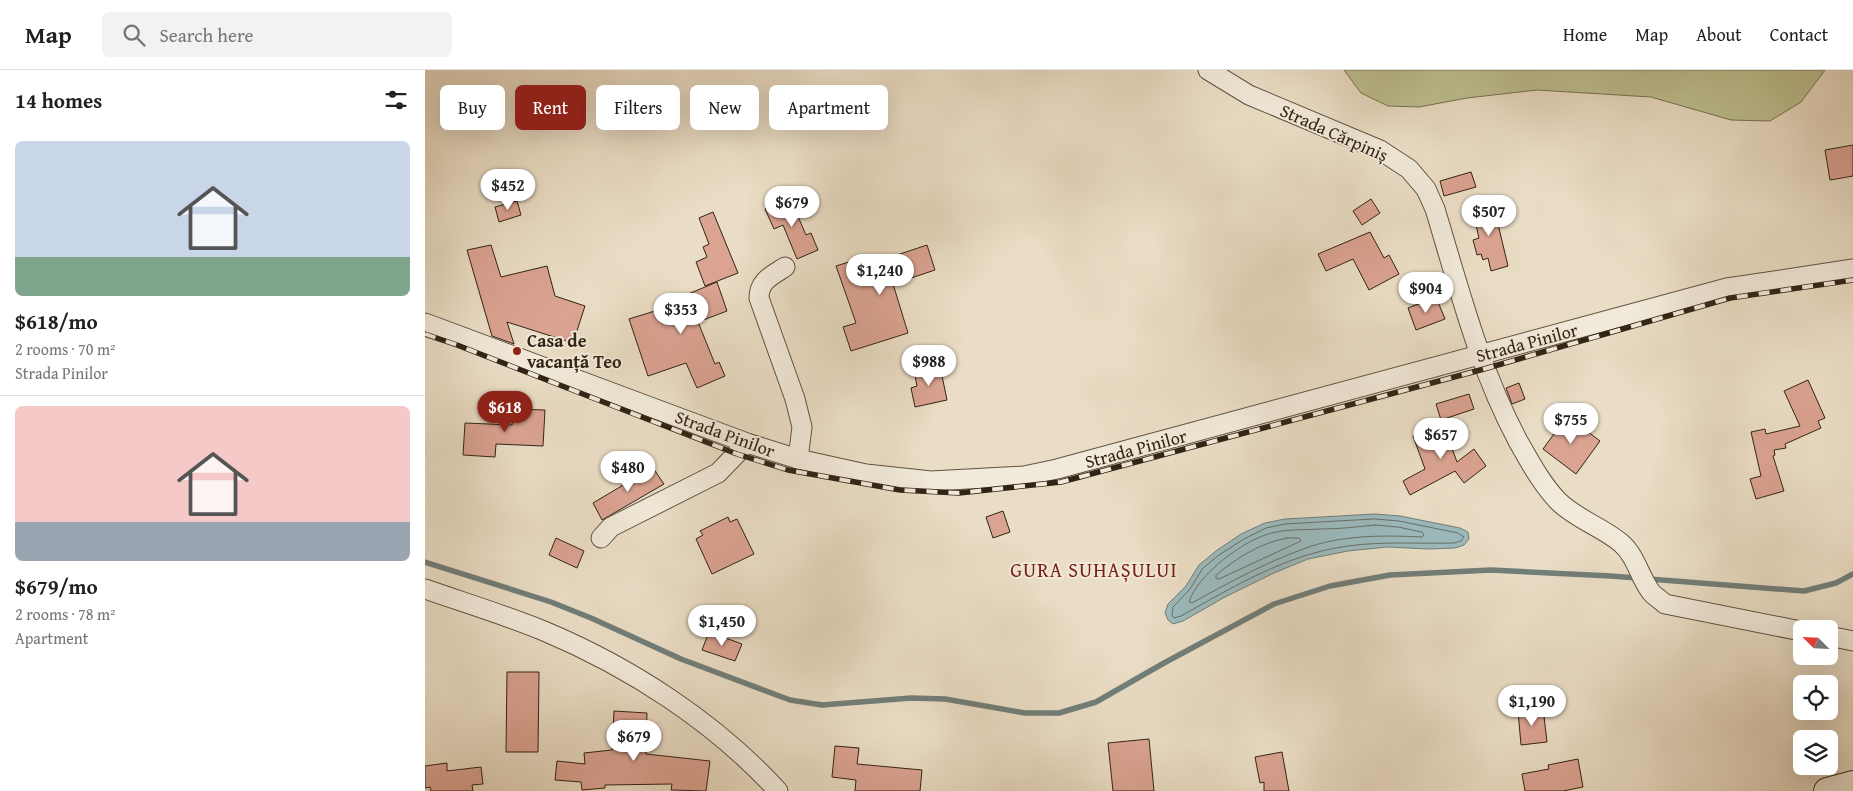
<!DOCTYPE html>
<html lang="en">
<head>
<meta charset="utf-8">
<style>
  :root { --surface:#fff; --page:#f2f2f2; --text:#202124; --muted:#757577; --line:#e0e0e0; --accent:#8f2418 }
  body { margin:0; font-family:"Gentium Book Plus",serif; background:var(--page); color:var(--text); height:100vh; display:flex; flex-direction:column; font-size:19px; white-space:nowrap }
  * { box-sizing:border-box; margin:0 }
  p { font-size:16px; color:var(--muted) }
  .icon { flex:none; width:28px; height:28px; fill:none; stroke:currentColor; stroke-width:2; stroke-linecap:round; stroke-linejoin:round }
  .map { position:relative; flex:1; overflow:hidden }
  .side { display:flex; flex-direction:column; background:var(--surface); width:425px }
  .side>* { flex:none }
  .banner { position:absolute; left:15px; top:15px; width:475px; height:45px; display:flex; gap:10px }
  .needle { width:32px; rotate:294deg }
  .fabs { position:absolute; left:1368px; top:550px; display:grid; gap:10px }
  .fabs a { display:grid; place-items:center; width:45px; height:45px; border-radius:8px; background:var(--surface); box-shadow:0 5px 20px #0002; font-size:25px }
  .price { position:absolute; translate:-50% -42px; padding:0 11px; border-radius:18px; background:#fff; color:#222; font-size:16px; line-height:32px; filter:drop-shadow(0 1px 2px #0008) }
  .price::after { content:''; position:absolute; left:50%; top:30px; width:15px; height:11px; margin-left:-8px; background:inherit; clip-path:polygon(0 0,100% 0,50% 100%) }
  .price.selected { background:var(--accent); color:#fff }
  ul { padding:0; list-style:none }
  li { display:grid; align-content:center; gap:10px; height:265px; padding:0 15px }
  li+li { border-top:1px solid var(--line) }
  li span { display:grid; place-items:center; height:155px; border-radius:8px; color:#555 }
  li>.icon { margin-inline-start:auto }
  span .icon { width:90px; height:90px; fill:#fffc; stroke-width:1 }
  li b { font-size:21px }
  h2 { display:flex; justify-content:space-between; align-items:center; height:60px; padding:0 15px; font-size:21px }
  .tag { padding:0 18px; border-radius:8px; background:var(--surface); box-shadow:0 5px 20px #0002; font-size:18px; line-height:45px }
  .tag.selected { background:var(--accent); color:#fff }
  header { display:flex; align-items:center; gap:30px; box-sizing:border-box; height:70px; padding:0 25px; background:var(--surface); border-bottom:1px solid var(--line) }
  header strong { font-size:24px }
  nav { display:flex; gap:28px; margin-inline-start:auto; font-size:18px }
  .search { width:350px; height:45px; background:var(--page); display:flex; align-items:center; gap:12px; box-sizing:border-box; padding:0 18px; border-radius:8px; color:var(--muted); font-size:19px }
  main { display:flex; flex:1; min-height:0 }
  .map>svg:first-child { display:block }
  .green { fill:#bdbf90; stroke:#777252 }
  .water { fill:#9bbabd; stroke:#717e79 }
  .lines { fill:none; stroke-linecap:round; stroke-linejoin:round }
  .shore { stroke:#666f68; stroke-width:1 }
  .stream { stroke:#717e79; stroke-width:5.5 }
  .building { fill:#dba392; stroke:#312414 }
  .minor-casing { stroke:#5f5240; stroke-width:21 }
  .secondary-casing { stroke:#312414; stroke-width:28 }
  .minor { stroke:#f1e9d9; stroke-width:19 }
  .secondary { stroke:#f1e9d9; stroke-width:26 }
  .rail-casing { stroke:#312414; stroke-width:5.5 }
  .rail { stroke:#f1e9d9; stroke-width:4; stroke-dasharray:11; stroke-linecap:butt }
  .poi-dot { fill:#8f2418; stroke:#f1e9d9; stroke-width:2 }
  .labels { text-anchor:middle; stroke-width:4; stroke-linejoin:round; paint-order:stroke }
  .street-label { font-size:18px; fill:#312414; stroke:#f1e9d9 }
  .poi-label { font-size:18px; font-weight:bold; fill:#312414; stroke:#f1e9d9; text-anchor:start }
  .quarter-label { font-size:20px; letter-spacing:1px; fill:#7a1f14; stroke:#f1e9d9 }
</style>
</head>
<body>
<header>
<strong>Map</strong>
<div class="search"><svg class="icon" aria-label="search" viewBox="0 0 24 24"><circle cx="10" cy="10" r="6"/><path d="M15 15l6 6"/></svg>Search here</div>
<nav><a>Home</a><a>Map</a><a>About</a><a>Contact</a></nav>
</header>
<main>
<section class="side">
<h2>14 homes<svg class="icon" aria-label="filters" viewBox="0 0 24 24"><path d="M4 7h16M4 17h16"/><circle cx="9" cy="7" r="2"/><circle cx="15" cy="17" r="2"/></svg></h2>
<ul>
<li><span style="background:linear-gradient(#c9d6e8 75%,#7fa58c 0)"><svg class="icon" aria-label="home" viewBox="0 0 24 24"><path d="M3 11l9-7 9 7M6 9v11h12V9"/></svg></span><div><b>$618/mo</b><p>2 rooms · 70 m²</p><p>Strada Pinilor</p></div></li>
<li><span style="background:linear-gradient(#f6c9c9 75%,#9aa5b1 0)"><svg class="icon" aria-label="home" viewBox="0 0 24 24"><path d="M3 11l9-7 9 7M6 9v11h12V9"/></svg></span><div><b>$679/mo</b><p>2 rooms · 78 m²</p><p>Apartment</p></div></li>
</ul>
</section>
<div class="map">
<svg width="1428" height="721" viewBox="0 0 1428 721">
  <rect width="100%" height="100%" fill="#eaddc5"/>
  <filter id="stains"><feTurbulence type="fractalNoise" baseFrequency=".004" numOctaves="4"/><feColorMatrix values="0 0 0 0 .2 0 0 0 0 .09 0 0 0 0 .02 0 0 0 .5 -.17"/></filter>
  <radialGradient id="worn" r=".72"><stop offset=".6" stop-color="#630" stop-opacity="0"/><stop offset="1" stop-color="#630" stop-opacity=".3"/></radialGradient>
  <path class="green" d="M 919,0 L 1400,0 L 1376,32 L 1345,51 L 1306,50 L 1226,27 L 1112,20 L 1042,28 L 994,37 L 963,36 L 936,23 Z"/>
  <path class="water" d="M 950,444 L 975,446 L 1035,458 L 1043,462 L 1044,469 L 1039,475 L 1030,478 L 1004,479 L 962,477 L 923,481 L 883,489 L 849,503 L 800,527 L 758,551 L 748,554 L 743,550 L 740,543 L 743,534 L 761,516 L 774,495 L 791,481 L 816,464 L 840,453 L 860,449 Z"/>
  <g class="lines">
    <g class="shore">
      <path d="M 950,449 L 974,451 L 1033,463 L 1039,467 L 1036,471 L 1029,473 C 993,474 958,471 923,476 C 862,484 808,517 756,546 L 749,548 L 747,546 L 748,537 L 765,519 L 778,498 L 794,485 L 819,469 L 841,458 L 860,454 Z"/>
      <path d="M 950,455 L 973,457 L 997,462 L 999,465 L 997,467 C 958,465 915,465 878,479 C 840,493 803,513 767,533 L 764,532 C 772,505 820,469 847,463 C 863,459 880,460 896,459 C 914,459 932,457 950,455 Z"/>
      <path d="M 862,468 L 874,468 L 876,471 L 794,509 L 791,508 L 791,505 C 812,488 835,473 862,468 Z"/>
    </g>
    <path class="stream" d="M 0,492 L 126,532 L 166,548 L 256,589 L 365,630 L 397,635 L 486,628 L 520,629 L 600,643 L 634,643 L 671,632 L 739,593 L 849,534 L 905,516 L 965,505 L 1066,500 L 1186,506 L 1379,521 L 1411,513 L 1428,504"/>
  </g>
  <g class="building">
    <path d="M 1428,75 L 1428,106 L 1405,110 L 1400,80 Z"/>
    <path d="M 1046,102 L 1051,117 L 1019,126 L 1015,111 Z"/>
    <path d="M 365,128 L 381,165 L 386,163 L 393,180 L 372,189 L 358,155 L 349,159 L 340,139 Z"/>
    <path d="M 946,129 L 955,143 L 937,155 L 928,141 Z"/>
    <path d="M 92,131 L 96,145 L 74,152 L 70,137 Z"/>
    <path d="M 1068,133 L 1083,196 L 1066,201 L 1063,188 L 1058,190 L 1056,184 L 1052,185 L 1048,170 L 1054,168 L 1047,138 Z"/>
    <path d="M 288,142 L 313,203 L 280,216 L 271,192 L 282,187 L 278,177 L 284,174 L 274,148 Z"/>
    <path d="M 945,162 L 959,188 L 964,185 L 974,204 L 944,220 L 928,189 L 901,201 L 893,184 Z"/>
    <path d="M 66,175 L 76,207 L 122,196 L 130,226 L 160,236 L 148,273 L 82,252 L 89,274 L 67,266 L 42,180 Z"/>
    <path d="M 502,175 L 510,200 L 468,214 L 483,263 L 426,281 L 418,257 L 431,253 L 411,196 L 427,191 L 430,199 Z"/>
    <path d="M 292,212 L 302,241 L 273,252 L 290,294 L 294,292 L 300,306 L 272,318 L 261,293 L 223,306 L 204,249 L 233,240 L 232,237 Z"/>
    <path d="M 1011,227 L 1020,249 L 991,260 L 983,238 Z"/>
    <path d="M 515,296 L 522,330 L 490,337 L 486,318 L 492,316 L 489,301 Z"/>
    <path d="M 1383,310 L 1400,348 L 1393,351 L 1396,358 L 1360,374 L 1361,378 L 1349,380 L 1350,385 L 1348,386 L 1359,421 L 1331,429 L 1325,409 L 1336,406 L 1326,362 L 1340,359 L 1341,364 L 1375,356 L 1359,321 Z"/>
    <path d="M 1094,313 L 1100,329 L 1087,334 L 1081,318 Z"/>
    <path d="M 1044,324 L 1049,339 L 1016,350 L 1011,334 Z"/>
    <path d="M 88,339 L 120,340 L 118,376 L 71,374 L 70,387 L 38,385 L 40,353 L 87,355 Z"/>
    <path d="M 1142,346 L 1175,371 L 1151,404 L 1118,379 Z"/>
    <path d="M 1018,354 L 1032,392 L 1049,379 L 1061,396 L 1039,413 L 1030,401 L 985,425 L 978,411 L 1000,399 L 988,366 Z"/>
    <path d="M 228,398 L 239,414 L 177,450 L 168,433 L 200,414 L 197,409 L 212,400 L 215,406 Z"/>
    <path d="M 578,441 L 585,462 L 568,468 L 561,447 Z"/>
    <path d="M 303,447 L 305,452 L 312,449 L 329,484 L 287,504 L 271,469 L 278,465 L 275,461 Z"/>
    <path d="M 131,468 L 159,481 L 152,498 L 124,485 Z"/>
    <path d="M 284,562 L 317,574 L 310,591 L 277,580 Z"/>
    <path d="M 82,602 L 114,602 L 113,682 L 81,682 Z"/>
    <path d="M 1118,638 L 1122,672 L 1096,675 L 1093,641 Z"/>
    <path d="M 189,641 L 222,643 L 221,684 L 285,691 L 281,721 L 246,720 L 247,714 L 180,715 L 180,718 L 157,720 L 156,712 L 130,710 L 132,691 L 160,694 L 159,683 L 187,680 Z"/>
    <path d="M 724,669 L 729,721 L 688,721 L 683,673 Z"/>
    <path d="M 410,676 L 434,678 L 432,694 L 497,700 L 495,721 L 430,721 L 431,710 L 407,707 Z"/>
    <path d="M 857,682 L 864,721 L 839,721 L 839,712 L 835,713 L 830,687 Z"/>
    <path d="M 1153,689 L 1158,717 L 1138,721 L 1100,721 L 1097,704 L 1124,699 L 1123,695 Z"/>
    <path d="M 22,693 L 22,701 L 56,697 L 58,714 L 47,715 L 48,721 L 6,721 L 5,717 L 0,718 L 0,696 Z"/>
  </g>
  <g class="lines">
    <g class="minor-casing">
      <g id="minor">
        <path d="M 783,0 L 824,25 L 955,80 L 984,99 L 1001,119 L 1010,139 C 1034,218 1054,298 1093,371 C 1105,392 1116,413 1133,431 C 1151,449 1177,457 1196,473 C 1211,486 1214,506 1226,522 C 1229,526 1236,530 1240,534 L 1376,561"/>
        <path d="M 360,197 C 346,206 334,211 334,228 L 370,329 L 377,357 L 373,389"/>
        <path d="M 0,253 L 322,373 L 373,389 L 441,404 L 506,411 L 599,406 L 632,399 L 1302,218 L 1428,199"/>
        <path d="M 176,468 L 186,457 L 293,403 L 322,373"/>
        <path d="M 0,519 C 40,533 80,545 119,561 C 205,597 290,652 353,721"/>
        <path d="M 1404,566 L 1428,571"/>
      </g>
    </g>
    <g class="secondary-casing">
      <path id="secondary" d="M 1402,721 L 1428,714"/>
    </g>
    <use href="#minor" class="minor"/>
    <use href="#secondary" class="secondary"/>
    <g class="rail-casing">
      <path id="rail" d="M 0,264 L 32,275 L 312,384 L 363,400 L 475,420 L 534,423 L 636,412 L 1059,299 L 1305,228 L 1428,210"/>
    </g>
    <use href="#rail" class="rail"/>
  </g>
  <circle class="poi-dot" cx="92" cy="281" r="5"/>
  <g class="labels">
    <g class="street-label">
      <text transform="translate(909 63) rotate(24)" y="6">Strada Cărpiniș</text>
      <text transform="translate(1102 273) rotate(-15)" y="6">Strada Pinilor</text>
      <text transform="translate(300 364) rotate(20)" y="6">Strada Pinilor</text>
      <text transform="translate(711 379) rotate(-15)" y="6">Strada Pinilor</text>
    </g>
    <g class="poi-label">
      <text x="102" y="277">Casa de<tspan x="102" dy="21">vacanță Teo</tspan></text>
    </g>
    <g class="quarter-label">
      <text x="669" y="507">GURA SUHAȘULUI</text>
    </g>
  </g>
  <rect width="100%" height="100%" filter="url(#stains)"/>
  <rect width="100%" height="100%" fill="url(#worn)"/>
</svg>
<div class="fabs">
<a><svg class="needle" viewBox="-14 -14 28 28"><path d="M0-13l5 13h-10z" fill="#e53935"/><path d="M0 13l5-13h-10z" fill="#757577"/></svg></a>
<a><svg class="icon" aria-label="locate" viewBox="0 0 24 24"><circle cx="12" cy="12" r="6"/><path d="M12 2v4M12 18v4M2 12h4M18 12h4"/></svg></a>
<a><svg class="icon" aria-label="layers" viewBox="0 0 24 24"><path d="M12 4l9 5-9 5-9-5zM3 14l9 5 9-5"/></svg></a>
</div>
<b class="price" style="left:83px;top:141px">$452</b>
<b class="price" style="left:367px;top:158px">$679</b>
<b class="price" style="left:1064px;top:167px">$507</b>
<b class="price" style="left:455px;top:226px">$1,240</b>
<b class="price" style="left:1001px;top:244px">$904</b>
<b class="price" style="left:256px;top:265px">$353</b>
<b class="price" style="left:504px;top:317px">$988</b>
<b class="price selected" style="left:80px;top:363px">$618</b>
<b class="price" style="left:1146px;top:375px">$755</b>
<b class="price" style="left:1016px;top:390px">$657</b>
<b class="price" style="left:203px;top:423px">$480</b>
<b class="price" style="left:297px;top:577px">$1,450</b>
<b class="price" style="left:1107px;top:657px">$1,190</b>
<b class="price" style="left:209px;top:692px">$679</b>
<div class="banner">
<a class="tag">Buy</a>
<a class="tag selected">Rent</a>
<a class="tag">Filters</a>
<a class="tag">New</a>
<a class="tag">Apartment</a>
</div>
</div>
</main>
</body>
</html>
